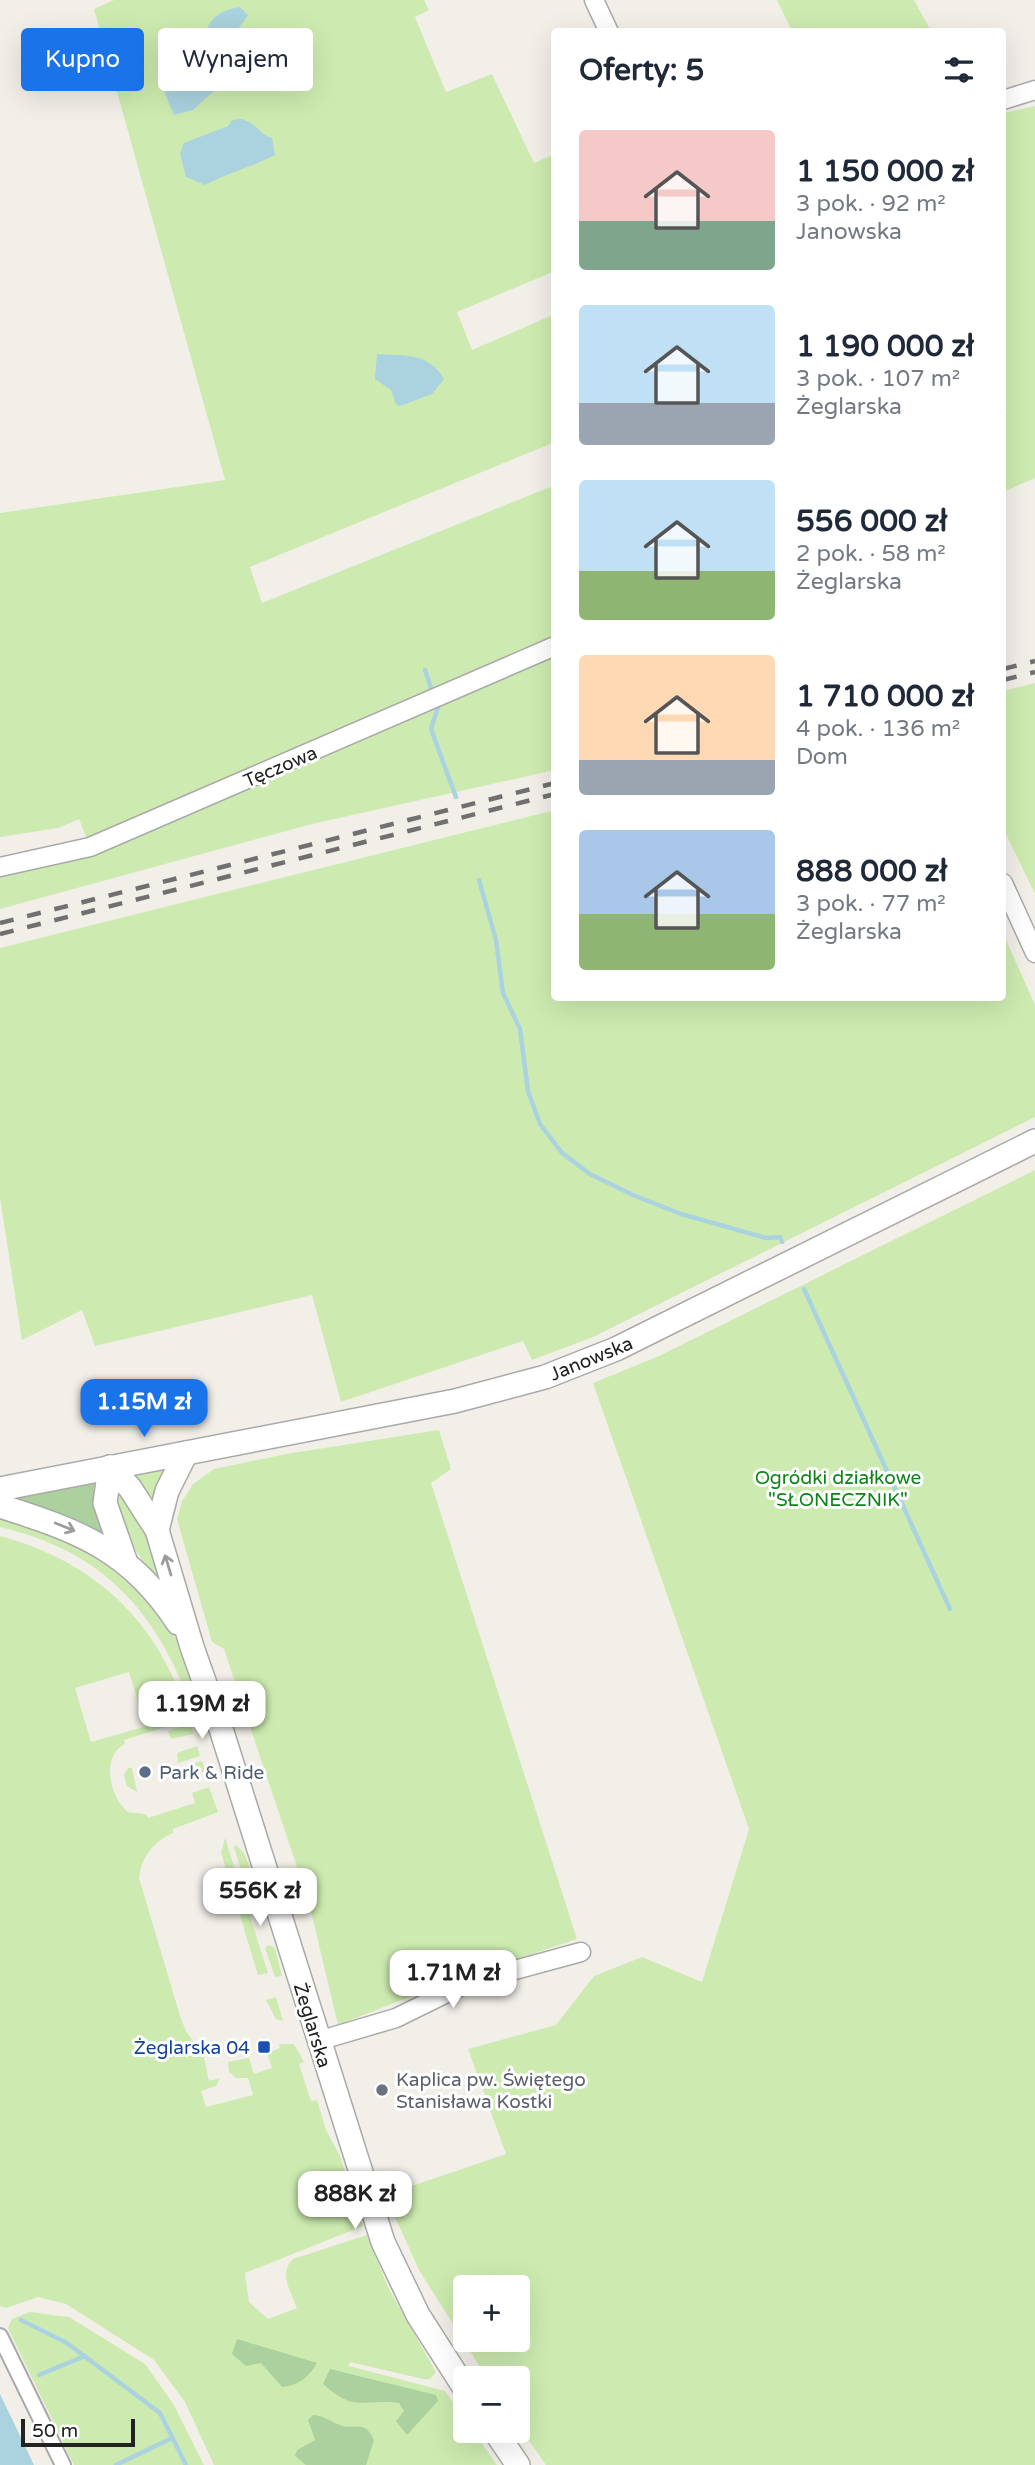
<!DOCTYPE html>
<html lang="pl">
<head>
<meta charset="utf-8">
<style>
  :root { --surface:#fff; --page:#f6f6f7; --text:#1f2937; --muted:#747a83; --accent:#1a73e8 }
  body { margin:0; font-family:"Varela Round",sans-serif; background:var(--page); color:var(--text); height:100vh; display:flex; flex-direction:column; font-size:26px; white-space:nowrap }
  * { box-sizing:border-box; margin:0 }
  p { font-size:23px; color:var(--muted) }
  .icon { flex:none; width:38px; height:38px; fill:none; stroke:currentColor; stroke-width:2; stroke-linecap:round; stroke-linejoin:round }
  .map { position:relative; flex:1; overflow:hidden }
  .side { position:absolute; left:551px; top:28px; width:455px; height:973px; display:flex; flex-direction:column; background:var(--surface); border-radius:7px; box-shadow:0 7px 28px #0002 }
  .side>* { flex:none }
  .top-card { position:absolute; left:21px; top:28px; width:425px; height:63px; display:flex; gap:14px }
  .fabs { position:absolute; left:453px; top:2275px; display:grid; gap:14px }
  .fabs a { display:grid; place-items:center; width:77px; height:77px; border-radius:7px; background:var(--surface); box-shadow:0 7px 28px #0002; font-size:35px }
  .scale { position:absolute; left:21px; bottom:18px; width:114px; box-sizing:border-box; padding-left:7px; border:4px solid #222; border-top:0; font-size:19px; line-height:24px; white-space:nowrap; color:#222; -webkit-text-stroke:5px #fff; paint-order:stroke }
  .price { position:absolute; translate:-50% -60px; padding:0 16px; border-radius:14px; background:#fff; color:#222; font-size:23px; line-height:46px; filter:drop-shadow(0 2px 4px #0008) }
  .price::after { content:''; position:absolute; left:50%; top:42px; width:21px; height:16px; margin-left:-10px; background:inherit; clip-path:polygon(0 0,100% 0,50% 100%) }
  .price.on { background:var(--accent); color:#fff }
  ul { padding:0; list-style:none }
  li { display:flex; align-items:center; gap:21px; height:175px; padding:0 28px }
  li span { display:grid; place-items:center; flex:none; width:196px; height:140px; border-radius:7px; color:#555 }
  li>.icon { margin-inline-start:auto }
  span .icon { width:84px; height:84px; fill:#fffc; stroke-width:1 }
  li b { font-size:30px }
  h2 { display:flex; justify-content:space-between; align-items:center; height:84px; padding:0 28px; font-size:30px }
  .pill { padding:0 24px; border-radius:7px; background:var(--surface); box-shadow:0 7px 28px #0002; font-size:24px; line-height:63px }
  .pill.on { background:var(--accent); color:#fff }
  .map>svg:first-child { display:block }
  .grass { fill:#cdebb0; fill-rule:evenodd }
  .forest { fill:#add19e }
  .water { fill:#aad3df }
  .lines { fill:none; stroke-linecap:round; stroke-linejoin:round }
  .stream { stroke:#aad3df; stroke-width:4.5 }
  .pedestrian-casing { stroke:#a9a9a9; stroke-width:18 }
  .minor-casing { stroke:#a9a9a9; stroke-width:21 }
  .tertiary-casing { stroke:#a9a9a9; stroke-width:26 }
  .pedestrian { stroke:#fff; stroke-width:14 }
  .minor { stroke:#fff; stroke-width:18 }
  .tertiary { stroke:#fff; stroke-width:23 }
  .rail { stroke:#707070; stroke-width:4.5; stroke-dasharray:14 14; stroke-linecap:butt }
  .oneway { stroke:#9c9c9c }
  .service-dot { fill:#5c6f8a; stroke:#fff; stroke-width:2.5 }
  .transit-dot { fill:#1a4fb4; stroke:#fff; stroke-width:2.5 }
  .worship-dot { fill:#6b7280; stroke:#fff; stroke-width:2.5 }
  .labels { text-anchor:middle; stroke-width:6; stroke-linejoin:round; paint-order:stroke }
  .street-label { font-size:19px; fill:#222; stroke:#fff }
  .park-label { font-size:19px; fill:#0c8416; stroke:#fff }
  .service-label { font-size:19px; fill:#4e5e75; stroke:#fff; text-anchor:start }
  .transit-label { font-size:19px; fill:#164399; stroke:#fff; text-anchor:end }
  .worship-label { font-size:19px; fill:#5b616d; stroke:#fff; text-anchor:start }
</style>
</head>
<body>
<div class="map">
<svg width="1035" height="2465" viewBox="0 0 1035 2465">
  <rect width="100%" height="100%" fill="#f2efe9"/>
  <g class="grass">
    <path d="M 114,0 L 424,0 L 429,10 L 415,17 L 446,92 L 492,74 L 534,163 L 555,154 L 555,271 L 457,312 L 472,350 L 555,314 L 555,442 L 250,567 L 262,603 L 555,485 L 555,770 L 312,824 L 0,909 L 0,872 L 91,850 L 79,819 L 58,828 L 0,837 L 0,513 L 225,480 L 94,9 Z"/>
    <path d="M 777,0 L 914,0 L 931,31 L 792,31 Z"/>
    <path d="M 1035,106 L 1035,478 L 1003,492 L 1003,414 L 1007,412 L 1003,401 L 1003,113 Z"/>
    <path d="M 1035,683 L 1035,894 L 1003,828 L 1003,691 Z"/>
    <path d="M 555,810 L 555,998 L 1003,998 L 1003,933 L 1035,1005 L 1035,1117 L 593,1337 L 532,1360 L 523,1341 L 341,1402 L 312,1295 L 95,1346 L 82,1310 L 22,1340 L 0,1198 L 0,948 Z"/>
    <path d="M 1035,1170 L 1035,2465 L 546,2465 L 518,2425 L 518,2378 L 487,2378 L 419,2270 L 385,2195 L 506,2154 L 468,2049 L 556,2025 L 594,1976 L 642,1957 L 702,1982 L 749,1829 L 593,1383 L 659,1356 ZM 518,2287 L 518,2340 L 466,2340 L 466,2287 Z"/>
    <path d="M 439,1430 L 451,1469 L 431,1483 L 577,1939 L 432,1988 L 338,2025 L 309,1903 L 224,1649 L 212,1642 L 177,1519 L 182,1501 L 193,1484 L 214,1469 L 286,1454 Z"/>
    <path d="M 166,1465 L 171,1470 L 155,1513 L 129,1474 Z"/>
    <path d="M 120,1487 L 138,1508 L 166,1586 L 159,1587 L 118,1522 L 114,1489 Z"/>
    <path d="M 0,1515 L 98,1554 L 140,1589 L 183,1649 L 200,1699 L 190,1702 C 153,1607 101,1551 0,1527 Z"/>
    <path d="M 0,1536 C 90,1560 153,1616 184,1704 L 143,1717 L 129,1672 L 75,1688 L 91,1742 L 189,1714 L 187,1720 L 124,1740 L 125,1744 C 100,1756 110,1798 128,1812 L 146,1814 L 148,1818 L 195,1803 L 192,1793 L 209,1787 L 218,1812 L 173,1829 L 173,1833 C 153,1842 142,1856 139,1878 L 181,2019 L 186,2031 L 204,2057 L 209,2081 L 220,2078 L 216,2086 L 201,2091 L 206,2107 L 253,2095 L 248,2078 L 236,2078 L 229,2072 L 228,2062 L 249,2058 L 254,2074 L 272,2068 L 267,2053 L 280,2048 L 279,2044 L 294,2044 L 304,2062 L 299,2064 L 311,2101 L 317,2100 L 326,2130 L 340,2156 L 363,2226 L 245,2273 L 249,2302 L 268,2319 L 297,2308 C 291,2291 278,2274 293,2259 L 367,2235 L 388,2287 L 436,2372 L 430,2379 L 423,2379 L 350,2362 L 349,2366 L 445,2391 L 465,2420 L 466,2431 L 473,2431 L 497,2465 L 214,2465 L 185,2402 L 154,2360 L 66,2304 L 38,2297 L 6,2308 L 0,2306 Z"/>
    <path d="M 189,1724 L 194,1734 L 171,1739 L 168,1731 Z"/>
    <path d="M 197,1746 L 200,1756 L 178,1763 L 177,1753 Z"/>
    <path d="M 202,1761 L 206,1771 L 186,1777 L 182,1775 L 179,1768 Z"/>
    <path d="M 128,1768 L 132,1768 L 137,1792 L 127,1786 L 124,1775 Z"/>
    <path d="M 225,1838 L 268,1973 L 258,1975 L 221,1853 Z"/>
    <path d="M 236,1845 L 244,1853 L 251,1870 L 247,1878 L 243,1877 L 234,1847 Z"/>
    <path d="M 268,1945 L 275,1948 L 282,1976 L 275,1977 L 265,1948 Z"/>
    <path d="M 276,1997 L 283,2021 L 276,2019 L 266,2000 Z"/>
    <path d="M 30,2312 L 69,2317 L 145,2364 L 174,2405 L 204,2465 L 74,2465 L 8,2328 L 12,2319 Z"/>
  </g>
  <g class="forest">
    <path d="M 94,1482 L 99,1508 L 115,1544 L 10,1498 Z"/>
    <path d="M 237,2339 L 317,2363 C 309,2377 298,2386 282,2387 L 261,2363 L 246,2366 L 232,2354 Z"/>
    <path d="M 330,2369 L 436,2395 L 438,2401 L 407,2435 L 396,2421 L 404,2411 L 399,2403 C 361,2398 357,2414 323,2384 Z"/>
    <path d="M 313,2415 C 325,2416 329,2421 340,2425 C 355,2431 364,2418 374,2440 L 366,2465 L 306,2465 L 295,2456 L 297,2450 L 315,2440 L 308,2420 Z"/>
  </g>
  <g class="water">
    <path d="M 240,7 L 248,15 L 230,40 L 208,41 C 201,21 223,9 240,7 Z"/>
    <path d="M 226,55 L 238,67 L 238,76 L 234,83 L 217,88 L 193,110 L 174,115 L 165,94 L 163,81 L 183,70 Z"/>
    <path d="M 241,119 C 258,123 259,135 272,138 L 275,155 C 252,167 227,173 205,185 L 186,177 L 180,154 L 184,143 L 228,126 L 232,120 Z"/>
    <path d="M 377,354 C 404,356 429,352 444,379 L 432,394 L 400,406 L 396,404 L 391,390 L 375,379 Z"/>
    <path d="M 0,2394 L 34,2465 L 0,2465 Z"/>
  </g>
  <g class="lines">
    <g class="stream">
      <path d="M 425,670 L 433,694"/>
      <path d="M 436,702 L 438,707 L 431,729 L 456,797"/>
      <path d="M 479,880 L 496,940 L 503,993 L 520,1029 L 528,1091 L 540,1124 L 562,1153 L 590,1174 L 633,1195 L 681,1214 L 766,1238 L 780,1237 L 782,1242"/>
      <path d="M 804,1289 L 950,1609"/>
      <path d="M 21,2320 L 67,2343 L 160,2413 L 186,2465"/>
      <path d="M 39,2375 L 85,2356"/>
      <path d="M 116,2465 L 172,2438"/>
    </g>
    <g class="pedestrian-casing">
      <path id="pedestrian" d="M 0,2336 L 63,2465"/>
    </g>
    <g class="minor-casing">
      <g id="minor">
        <path d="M 594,0 L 609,32"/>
        <path d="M 1003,100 L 1035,90"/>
        <path d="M 0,867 L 90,847 L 555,646"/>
        <path d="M 1003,883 L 1035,953"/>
        <path d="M 318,2041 L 396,2018 L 467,1983 L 581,1952"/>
      </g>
    </g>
    <g class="tertiary-casing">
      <g id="tertiary">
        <path d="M 110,1467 L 130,1488 L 157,1530 L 192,1647 L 222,1732 L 383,2242 L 418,2315 L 466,2390"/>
        <path d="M 110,1467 L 105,1503 L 125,1560"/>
        <path d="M 0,1489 L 455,1401 L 545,1377 L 616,1349 L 1035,1141"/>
        <path d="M 0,1506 C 79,1531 131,1550 178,1623"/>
        <path d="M 157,1530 L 167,1491 L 186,1453"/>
        <path d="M 495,2431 L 518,2465"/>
      </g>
    </g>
    <use href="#pedestrian" class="pedestrian"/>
    <use href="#minor" class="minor"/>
    <use href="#tertiary" class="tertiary"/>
    <g class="rail">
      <path d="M 1003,669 L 1035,661"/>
      <path d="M 1003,680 L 1035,672"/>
      <path d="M 0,923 L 555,783"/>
      <path d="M 0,934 L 555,794"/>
    </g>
  </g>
  <defs><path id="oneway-shaft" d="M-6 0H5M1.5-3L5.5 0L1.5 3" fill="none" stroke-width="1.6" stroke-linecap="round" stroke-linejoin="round" transform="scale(1.75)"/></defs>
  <g class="oneway">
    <use href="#oneway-shaft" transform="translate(65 1527) rotate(22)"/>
    <use href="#oneway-shaft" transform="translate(168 1565) rotate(-107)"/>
  </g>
  <circle class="service-dot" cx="145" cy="1772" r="7"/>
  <rect class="transit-dot" x="257" y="2040" width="14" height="14" rx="3.5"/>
  <circle class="worship-dot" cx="382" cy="2090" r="7"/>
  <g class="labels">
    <g class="street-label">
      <text transform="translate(280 766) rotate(-23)" y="7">Tęczowa</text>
      <text transform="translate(591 1358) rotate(-22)" y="7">Janowska</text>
      <text transform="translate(313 2025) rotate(73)" y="7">Żeglarska</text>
    </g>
    <g class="park-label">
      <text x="838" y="1484">Ogródki działkowe<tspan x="838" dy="22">"SŁONECZNIK"</tspan></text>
    </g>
    <g class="service-label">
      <text x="159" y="1779">Park &amp; Ride</text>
    </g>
    <g class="transit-label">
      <text x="250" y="2054">Żeglarska 04</text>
    </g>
    <g class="worship-label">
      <text x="396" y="2086">Kaplica pw. Świętego<tspan x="396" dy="22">Stanisława Kostki</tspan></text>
    </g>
  </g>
</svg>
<div class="fabs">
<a>+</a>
<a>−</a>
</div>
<div class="scale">50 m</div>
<b class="price on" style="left:144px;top:1439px">1.15M zł</b>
<b class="price" style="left:202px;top:1741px">1.19M zł</b>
<b class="price" style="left:260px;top:1928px">556K zł</b>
<b class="price" style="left:453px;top:2010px">1.71M zł</b>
<b class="price" style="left:355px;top:2231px">888K zł</b>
<div class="top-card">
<a class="pill on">Kupno</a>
<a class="pill">Wynajem</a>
</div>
<section class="side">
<h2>Oferty: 5<svg class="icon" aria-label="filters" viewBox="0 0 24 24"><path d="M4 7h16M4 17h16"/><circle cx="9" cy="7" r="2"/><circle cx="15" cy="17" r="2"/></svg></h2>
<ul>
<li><span style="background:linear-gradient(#f6c9c9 65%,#7fa58c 0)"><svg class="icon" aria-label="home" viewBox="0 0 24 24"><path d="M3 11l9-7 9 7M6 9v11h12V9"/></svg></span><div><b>1 150 000 zł</b><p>3 pok. · 92 m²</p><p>Janowska</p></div></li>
<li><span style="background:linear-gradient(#bfe0f5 70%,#9aa5b1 0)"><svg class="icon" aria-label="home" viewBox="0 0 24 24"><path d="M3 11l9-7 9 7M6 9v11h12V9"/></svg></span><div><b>1 190 000 zł</b><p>3 pok. · 107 m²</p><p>Żeglarska</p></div></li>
<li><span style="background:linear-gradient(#bfe0f5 65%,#8fb573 0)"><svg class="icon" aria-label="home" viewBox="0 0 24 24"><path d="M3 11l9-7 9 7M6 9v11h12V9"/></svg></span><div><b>556 000 zł</b><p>2 pok. · 58 m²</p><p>Żeglarska</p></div></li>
<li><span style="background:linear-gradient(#ffd9b3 75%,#9aa5b1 0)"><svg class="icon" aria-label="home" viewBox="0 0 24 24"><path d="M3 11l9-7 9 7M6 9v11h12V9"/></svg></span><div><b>1 710 000 zł</b><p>4 pok. · 136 m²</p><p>Dom</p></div></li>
<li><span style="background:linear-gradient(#a9c7e8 60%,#8fb573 0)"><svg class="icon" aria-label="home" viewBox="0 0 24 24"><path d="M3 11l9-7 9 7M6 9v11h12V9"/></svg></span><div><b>888 000 zł</b><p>3 pok. · 77 m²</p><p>Żeglarska</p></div></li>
</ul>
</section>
</div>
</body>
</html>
